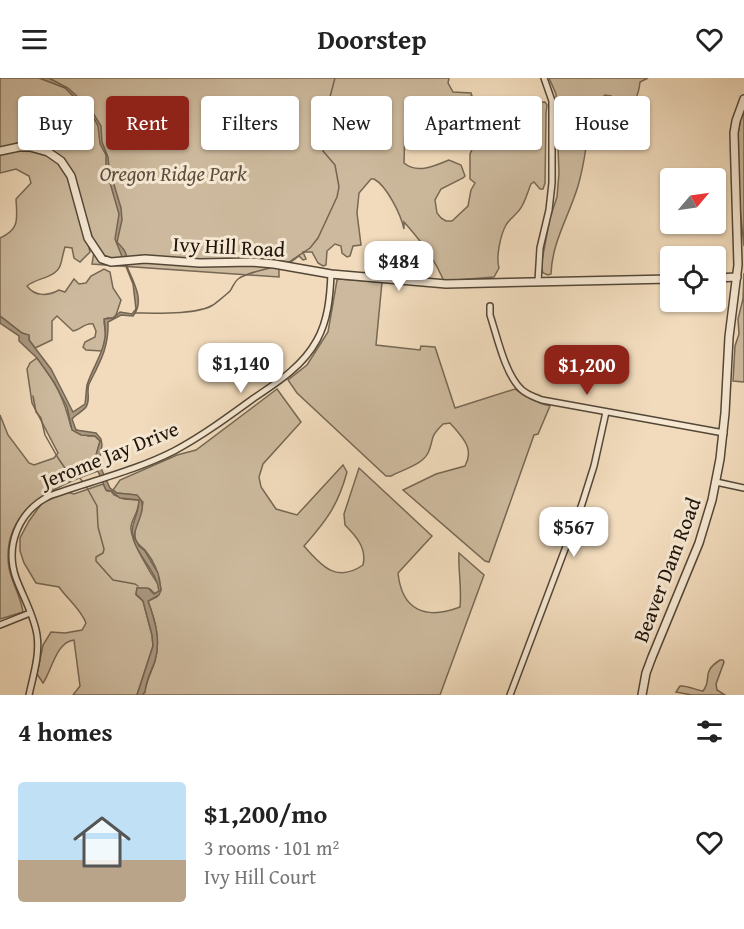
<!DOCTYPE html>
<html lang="en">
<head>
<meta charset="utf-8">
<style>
  :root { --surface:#fff; --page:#f6f6f6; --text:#222; --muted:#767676; --line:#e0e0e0; --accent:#8f2418 }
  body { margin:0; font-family:"Gentium Book Plus",serif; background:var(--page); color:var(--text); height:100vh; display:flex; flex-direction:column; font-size:22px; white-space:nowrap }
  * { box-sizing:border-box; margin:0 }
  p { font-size:20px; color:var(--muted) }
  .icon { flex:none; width:33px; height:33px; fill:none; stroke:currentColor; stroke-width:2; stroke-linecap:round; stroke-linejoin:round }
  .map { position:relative; height:617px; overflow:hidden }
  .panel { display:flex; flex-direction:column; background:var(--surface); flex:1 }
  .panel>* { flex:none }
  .top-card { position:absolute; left:18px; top:18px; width:708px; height:54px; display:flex; gap:12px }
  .needle { width:39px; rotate:61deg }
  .buttons { position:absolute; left:660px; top:90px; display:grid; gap:12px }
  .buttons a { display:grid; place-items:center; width:66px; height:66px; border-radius:6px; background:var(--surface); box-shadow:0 2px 4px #0004; font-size:30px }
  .price { position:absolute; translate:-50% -51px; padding:0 14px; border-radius:12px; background:#fff; color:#222; font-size:20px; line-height:39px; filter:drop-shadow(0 2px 3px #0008) }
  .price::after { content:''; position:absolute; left:50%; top:36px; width:18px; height:14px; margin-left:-9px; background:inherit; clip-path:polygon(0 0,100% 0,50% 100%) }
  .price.active { background:var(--accent); color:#fff }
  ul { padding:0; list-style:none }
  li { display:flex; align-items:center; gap:18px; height:150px; padding:0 18px }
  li+li { border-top:2px solid var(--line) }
  li span { display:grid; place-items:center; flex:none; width:168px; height:120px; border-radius:6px; color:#555 }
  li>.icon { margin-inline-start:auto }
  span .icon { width:72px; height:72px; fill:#fffc; stroke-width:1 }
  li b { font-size:26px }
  h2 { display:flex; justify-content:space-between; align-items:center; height:72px; padding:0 18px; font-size:26px }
  .tag { padding:0 21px; border-radius:6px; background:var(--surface); box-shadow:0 2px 4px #0004; font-size:21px; line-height:54px }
  .tag.active { background:var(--accent); color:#fff }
  header { display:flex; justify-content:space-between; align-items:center; height:78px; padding:0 18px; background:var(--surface); font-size:27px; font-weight:800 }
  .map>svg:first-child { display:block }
  .green { fill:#cdba9e; stroke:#766854; stroke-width:1.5 }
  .water { fill:#aa9880; stroke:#736451; stroke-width:1.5 }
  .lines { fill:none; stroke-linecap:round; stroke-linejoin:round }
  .stream { stroke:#736451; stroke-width:1.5 }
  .minor-casing { stroke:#544737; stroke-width:8 }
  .tertiary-casing { stroke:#544737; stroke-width:10 }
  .minor { stroke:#f6e8d3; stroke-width:5 }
  .tertiary { stroke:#f6e8d3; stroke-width:7 }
  .labels { text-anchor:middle; stroke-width:6; stroke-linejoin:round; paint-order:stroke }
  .park-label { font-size:21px; font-style:italic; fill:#5d4f3e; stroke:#f6e8d3 }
  .street-label { font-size:21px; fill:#20160b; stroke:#f6e8d3 }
</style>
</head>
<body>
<header><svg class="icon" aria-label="menu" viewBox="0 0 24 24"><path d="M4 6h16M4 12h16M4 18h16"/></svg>Doorstep<svg class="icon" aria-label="heart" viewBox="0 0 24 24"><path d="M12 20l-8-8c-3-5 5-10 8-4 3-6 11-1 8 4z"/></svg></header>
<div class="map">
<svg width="744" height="617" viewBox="0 0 744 617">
  <rect width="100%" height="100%" fill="#f1dbbc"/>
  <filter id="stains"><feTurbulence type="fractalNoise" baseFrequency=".00333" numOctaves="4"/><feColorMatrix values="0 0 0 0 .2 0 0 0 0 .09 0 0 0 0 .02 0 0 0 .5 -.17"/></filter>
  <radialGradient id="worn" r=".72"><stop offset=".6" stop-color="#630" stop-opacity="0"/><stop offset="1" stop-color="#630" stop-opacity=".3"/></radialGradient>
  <g class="green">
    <path d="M 0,0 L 449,0 L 448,5 L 453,14 L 471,15 L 472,18 C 465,19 458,22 452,22 C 440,22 423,15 414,26 C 408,33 412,42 405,48 L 404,85 C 417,96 435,88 449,82 L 461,87 L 465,98 L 463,100 L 441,111 L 435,122 L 437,135 L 441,140 L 446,143 L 452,143 L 468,128 L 471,112 L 475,105 L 470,101 L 470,76 L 479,56 L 482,55 L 490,64 L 493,64 L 508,55 L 507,40 L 503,24 L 505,22 C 518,21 531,25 545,24 L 547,27 L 546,35 L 545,105 L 543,111 L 540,111 L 534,104 L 531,106 C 528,113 526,121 522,128 C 518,136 510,140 506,147 C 500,158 496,179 499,190 L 494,199 L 444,203 C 434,180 421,163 404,144 L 404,151 C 401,137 387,108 374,101 L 371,101 L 359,115 L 357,135 L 361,167 L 353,168 L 350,178 L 347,179 L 342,175 L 341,168 L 335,166 L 327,173 L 326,187 L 323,188 L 318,185 L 312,174 L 303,174 L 306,181 L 303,182 L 299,178 L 291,184 L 279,183 L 279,199 L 92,186 L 95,168 L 76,107 L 48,71 L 0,71 Z"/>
    <path d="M 549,0 L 648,0 L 640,4 C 639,15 636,26 625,30 L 611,18 L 605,17 L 596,25 L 588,35 C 589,56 584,87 578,108 C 569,138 552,164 551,196 L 548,197 L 543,195 L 541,188 L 550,140 L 557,119 L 559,95 L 556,16 Z"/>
    <path d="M 744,30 L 744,168 C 740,128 730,67 744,30 Z"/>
    <path d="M 23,71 C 33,73 46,74 54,80 C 78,97 83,147 90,174 L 80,184 L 74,180 L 72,170 L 65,169 C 63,175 62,183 60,188 C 55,200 36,200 27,208 C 35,219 48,218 59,212 L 65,214 L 74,201 L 79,206 L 86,205 L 91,198 L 104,191 L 110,194 L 113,210 L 121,222 L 116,237 L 113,240 L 107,240 L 104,244 L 106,259 L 102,273 L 86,272 L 83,269 L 85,264 L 95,259 L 96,253 L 93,246 C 85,244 81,252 73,253 L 57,238 L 52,243 L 52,262 L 35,270 L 29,262 L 29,258 L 22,255 L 0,238 L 0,160 C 20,151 17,141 16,121 L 31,105 L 29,98 L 16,91 L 0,95 L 0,76 Z"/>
    <path d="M 744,195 L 744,304 L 733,303 L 735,268 L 739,256 L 738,241 L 743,221 Z"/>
    <path d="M 339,201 L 382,204 L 376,267 L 420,272 L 421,268 L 435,269 L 455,330 L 515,311 C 526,320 537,325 550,328 L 538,356 L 534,357 L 489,484 L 485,483 L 403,412 L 436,396 L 465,388 C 475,370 462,359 450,345 L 443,346 C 428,361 435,360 428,375 C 422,387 402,392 391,398 L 386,398 L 297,315 L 288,302 L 307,287 L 328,254 L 337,202 Z"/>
    <path d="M 37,280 C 55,303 64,320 71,349 L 88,358 L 95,358 L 100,363 C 99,372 91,384 98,393 C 54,408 0,432 9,490 C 12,505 21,519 23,534 L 0,541 L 0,337 L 8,357 L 29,385 L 34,387 L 54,380 L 58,375 L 32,325 L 27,291 L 30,285 Z"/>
    <path d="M 277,311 L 301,344 L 263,386 L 259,399 L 261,409 L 276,431 L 297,437 L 343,387 L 347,394 C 338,427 327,442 304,468 C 322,489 337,505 363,487 C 367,470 356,458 345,447 L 344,436 L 359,390 L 432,458 L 398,495 C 402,533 426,542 460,529 C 462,510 458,493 459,475 L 484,497 L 440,617 L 142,617 L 145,614 C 146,602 152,593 155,583 C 161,562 155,542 148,523 L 157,519 L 161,512 C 160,498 154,483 145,472 C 140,467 135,465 135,457 C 134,446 142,436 143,424 L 135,417 L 117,415 L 113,412 L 120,402 L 177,377 L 196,372 Z"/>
    <path d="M 103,406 L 107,413 L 111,413 L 114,417 L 124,421 L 139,422 C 139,435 132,439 131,449 C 130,462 151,496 158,506 L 159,513 L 155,516 L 150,511 L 137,510 L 136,517 L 143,523 L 152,557 L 153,568 L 137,617 L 73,617 L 80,608 L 74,562 C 56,564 52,592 43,605 L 37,596 L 43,567 L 51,554 L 65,555 L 82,552 L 86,545 C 80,530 68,522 59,509 L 36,505 L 24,485 L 20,473 L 20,460 L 29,443 L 42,425 L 67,414 L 74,416 Z"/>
    <path d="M 720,582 L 723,582 L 724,584 L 716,606 L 717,612 L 725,617 L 692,617 L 676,614 L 680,608 C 687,607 695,612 703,613 C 713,600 700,595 720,582 Z"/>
  </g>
  <path class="water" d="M 39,0 L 49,0 L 68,10 L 90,30 L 101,48 L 102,64 L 108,79 L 109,90 L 121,130 L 122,142 L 117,164 C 120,167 125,172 126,176 C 127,181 126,186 128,191 C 134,205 145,224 133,238 L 121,237 L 108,244 C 109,269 100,284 89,306 C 86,314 91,321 86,329 C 82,334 75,337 72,341 L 76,352 L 96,355 L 101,361 L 102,367 L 99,386 L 110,410 L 117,415 L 137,417 C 150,429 135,445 134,459 L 139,468 L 145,473 L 158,495 L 161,512 L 159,517 L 148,523 C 155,542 161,562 155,583 C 151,594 146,602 145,614 L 142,617 L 137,617 L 153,568 L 152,557 L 143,523 L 136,516 L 137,510 L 148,510 L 154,516 L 159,513 C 157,494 140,481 134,463 C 128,447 139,439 139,422 L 120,420 L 111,413 L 106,412 L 94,384 L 100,363 L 95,358 L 81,357 L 72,352 L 67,329 L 54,304 L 37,280 L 19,263 L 19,258 L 0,245 L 0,238 L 22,255 L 29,257 L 29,262 L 51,291 L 73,334 L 85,326 C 86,320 86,313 87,307 C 95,282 110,269 104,241 L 113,240 L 120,234 L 132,236 L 136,231 L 133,206 L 115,161 L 119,136 L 106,91 L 106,77 L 100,66 L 98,48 L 92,37 L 65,10 Z"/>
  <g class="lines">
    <g class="stream">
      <path d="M 289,184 L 310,170 L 318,160 L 337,119 L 339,109 L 335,87 L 323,73 L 324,57 L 318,43 L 318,38 L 327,30 L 335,0"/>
      <path d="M 135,235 C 154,235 197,237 213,227 C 215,226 228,215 230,213 C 233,209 234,204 238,201 C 248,194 261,193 273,189"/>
      <path d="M 33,318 L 36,334 L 41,340 L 45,357 L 58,380 L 67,393 L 78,398 L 83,404"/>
      <path d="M 78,398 L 83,393 L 83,386"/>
      <path d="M 86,408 L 97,428 L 98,449 L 104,471 L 103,475 L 96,479 L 96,483 L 113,502 L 135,506 L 138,508"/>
    </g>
    <g class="minor-casing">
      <g id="minor">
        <path d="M 538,204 L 540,170 L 549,132 L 552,105 L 552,23 L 544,0"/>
        <path d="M 490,228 L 490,237 C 497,258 505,296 521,311 C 527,317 535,319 542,322 L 724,355"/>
        <path d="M 716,404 L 744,410"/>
        <path d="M 0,547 L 30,535"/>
        <path d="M 29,617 C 33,598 40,577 37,557 C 34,537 23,519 16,500 C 5,468 18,434 49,418 C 91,403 135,393 174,373 C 202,358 228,339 254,320 C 278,304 303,288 317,262 C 328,242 330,219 331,196"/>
        <path d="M 510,617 L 582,426 L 594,388 L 606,334"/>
      </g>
    </g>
    <g class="tertiary-casing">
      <g id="tertiary">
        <path d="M 0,73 L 19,69 L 30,69 L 48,74 L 61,83 L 71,98 L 88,160 L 102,181 L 111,184 L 145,181 L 200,185 L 252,184 L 274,186 L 331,196 L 446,206 L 670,201"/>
        <path d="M 716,200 L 737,199"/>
        <path d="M 642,617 L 646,595 L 652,579 L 699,465 L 712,422 L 720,381 L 725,335 L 729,259 L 738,187 L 734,55 L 736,43 L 744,21"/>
      </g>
    </g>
    <use href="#minor" class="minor"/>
    <use href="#tertiary" class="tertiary"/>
  </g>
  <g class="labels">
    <g class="park-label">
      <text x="173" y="103">Oregon Ridge Park</text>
    </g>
    <g class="street-label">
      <text transform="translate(229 169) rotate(3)" y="7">Ivy Hill Road</text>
      <text transform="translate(110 377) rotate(-22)" y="7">Jerome Jay Drive</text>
      <text transform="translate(667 492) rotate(-69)" y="7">Beaver Dam Road</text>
    </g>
  </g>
  <rect width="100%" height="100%" filter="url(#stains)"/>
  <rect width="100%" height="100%" fill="url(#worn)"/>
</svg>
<div class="buttons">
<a><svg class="needle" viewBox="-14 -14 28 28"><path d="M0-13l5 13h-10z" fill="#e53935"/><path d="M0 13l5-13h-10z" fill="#767676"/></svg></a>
<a><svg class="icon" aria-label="locate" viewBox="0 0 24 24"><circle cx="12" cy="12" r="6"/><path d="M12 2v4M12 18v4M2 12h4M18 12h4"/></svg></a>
</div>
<b class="price" style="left:399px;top:214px">$484</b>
<b class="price" style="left:241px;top:316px">$1,140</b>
<b class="price active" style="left:587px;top:318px">$1,200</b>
<b class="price" style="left:574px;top:480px">$567</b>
<div class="top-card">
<a class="tag">Buy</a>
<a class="tag active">Rent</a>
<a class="tag">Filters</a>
<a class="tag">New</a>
<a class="tag">Apartment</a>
<a class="tag">House</a>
</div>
</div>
<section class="panel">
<h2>4 homes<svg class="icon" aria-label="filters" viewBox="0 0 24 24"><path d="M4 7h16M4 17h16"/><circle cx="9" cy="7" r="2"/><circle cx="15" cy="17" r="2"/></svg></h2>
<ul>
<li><span style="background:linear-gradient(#bfe0f5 65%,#b9a48a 0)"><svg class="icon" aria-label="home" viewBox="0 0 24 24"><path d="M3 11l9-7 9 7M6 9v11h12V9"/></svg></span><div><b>$1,200/mo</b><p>3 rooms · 101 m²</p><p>Ivy Hill Court</p></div><svg class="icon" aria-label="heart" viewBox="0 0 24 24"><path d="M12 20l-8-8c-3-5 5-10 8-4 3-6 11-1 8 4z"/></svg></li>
</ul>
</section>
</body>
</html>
